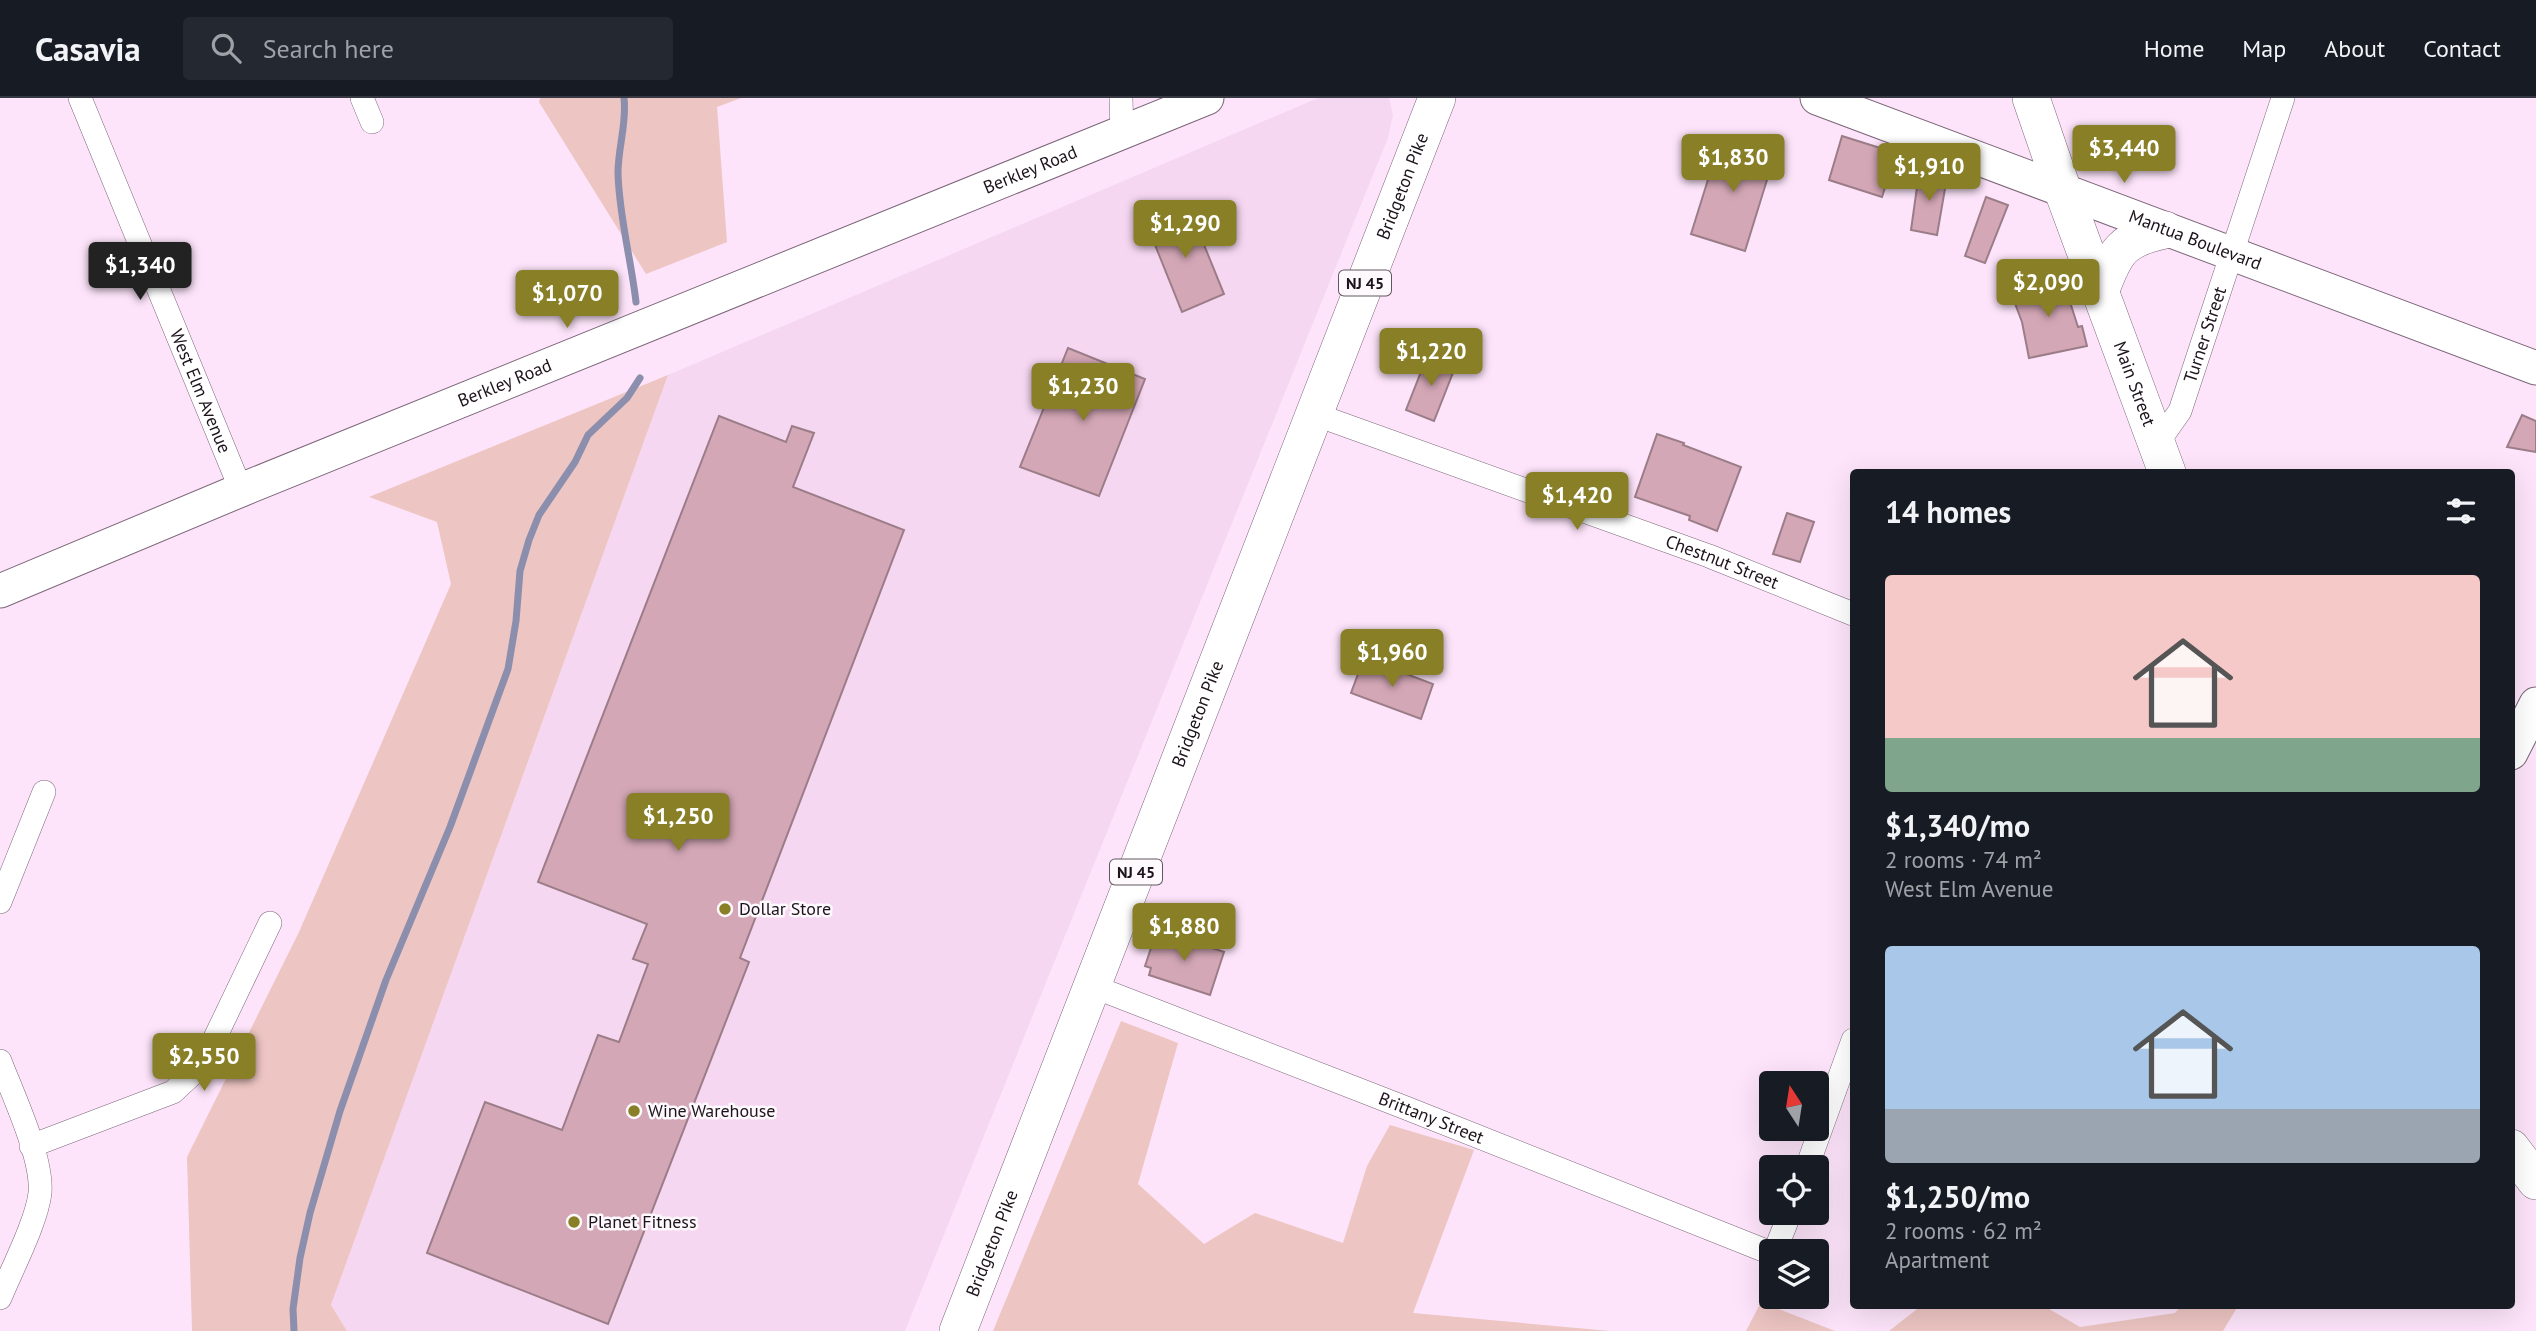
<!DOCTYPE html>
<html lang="en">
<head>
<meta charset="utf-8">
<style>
  :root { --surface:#171b24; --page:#242831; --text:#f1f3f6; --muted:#9ea1a6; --line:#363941; --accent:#887f26 }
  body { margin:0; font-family:"PT Sans",sans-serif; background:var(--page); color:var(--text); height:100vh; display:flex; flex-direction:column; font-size:26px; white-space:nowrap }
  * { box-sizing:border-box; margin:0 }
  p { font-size:23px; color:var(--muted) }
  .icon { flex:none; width:38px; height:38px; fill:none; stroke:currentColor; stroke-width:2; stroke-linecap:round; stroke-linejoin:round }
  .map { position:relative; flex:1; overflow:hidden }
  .drawer { position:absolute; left:1850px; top:371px; width:665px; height:840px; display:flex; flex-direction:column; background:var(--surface); border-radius:7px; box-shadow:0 7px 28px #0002 }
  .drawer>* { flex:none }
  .needle { width:46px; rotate:348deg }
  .controls { position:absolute; left:1759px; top:973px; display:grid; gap:14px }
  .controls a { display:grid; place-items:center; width:70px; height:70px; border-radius:7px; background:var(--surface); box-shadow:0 7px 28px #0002; font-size:35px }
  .price { position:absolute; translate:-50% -60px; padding:0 16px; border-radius:7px; background:var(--accent); color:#fff; font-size:23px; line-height:46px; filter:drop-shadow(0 2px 4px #0008) }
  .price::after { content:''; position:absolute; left:50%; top:42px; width:21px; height:16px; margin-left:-10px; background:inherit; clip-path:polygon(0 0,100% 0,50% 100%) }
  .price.active { background:#222; color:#fff }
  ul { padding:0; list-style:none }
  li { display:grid; align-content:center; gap:14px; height:371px; padding:0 35px }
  li span { display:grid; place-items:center; height:217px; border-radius:7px; color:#555 }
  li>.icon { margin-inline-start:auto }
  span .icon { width:126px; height:126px; fill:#fffc; stroke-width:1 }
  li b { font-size:30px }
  h2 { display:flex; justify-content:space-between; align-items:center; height:84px; padding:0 35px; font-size:30px }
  header { display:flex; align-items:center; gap:42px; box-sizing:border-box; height:98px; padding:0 35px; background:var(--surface); border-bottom:2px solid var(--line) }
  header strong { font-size:33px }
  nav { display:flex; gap:38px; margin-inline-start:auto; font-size:24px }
  .search { width:490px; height:63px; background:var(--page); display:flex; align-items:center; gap:18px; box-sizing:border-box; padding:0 24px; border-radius:7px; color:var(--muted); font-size:26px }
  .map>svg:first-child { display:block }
  .built { fill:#f6d7f2 }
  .green { fill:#edc5c2 }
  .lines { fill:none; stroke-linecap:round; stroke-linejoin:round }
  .stream { stroke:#8b8eac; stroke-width:7 }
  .building { fill:#d4a7b6; stroke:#9b7d87; stroke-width:2 }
  .street-casing { stroke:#7c677a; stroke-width:24 }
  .secondary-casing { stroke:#7c677a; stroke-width:35 }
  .primary-casing { stroke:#7c677a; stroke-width:38 }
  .street { stroke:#fff; stroke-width:23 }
  .secondary { stroke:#fff; stroke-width:33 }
  .primary { stroke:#fff; stroke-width:37 }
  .poi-dot { fill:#887f26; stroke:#fef9fd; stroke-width:2.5 }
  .labels { text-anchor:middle; stroke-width:5; stroke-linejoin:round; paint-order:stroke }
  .shield { fill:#fef9fd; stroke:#60585f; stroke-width:2 }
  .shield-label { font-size:16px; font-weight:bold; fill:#1c131b }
  .street-label { font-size:18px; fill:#1c131b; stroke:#fef9fd }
  .poi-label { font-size:18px; fill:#1c131b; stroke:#fef9fd; text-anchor:start }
</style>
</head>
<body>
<header>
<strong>Casavia</strong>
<div class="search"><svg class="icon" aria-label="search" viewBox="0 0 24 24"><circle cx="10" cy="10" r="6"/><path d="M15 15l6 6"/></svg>Search here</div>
<nav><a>Home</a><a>Map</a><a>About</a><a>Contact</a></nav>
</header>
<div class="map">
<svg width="2536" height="1233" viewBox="0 0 2536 1233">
  <rect width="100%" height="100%" fill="#fde4fa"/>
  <path class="built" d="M 1318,0 L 1389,0 L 1393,17 L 1388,40 L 905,1233 L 347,1233 L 331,1207 L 668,277 Z"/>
  <g class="green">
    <path d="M 540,0 L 741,0 L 717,9 L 727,144 L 646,176 L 539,4 Z"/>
    <path d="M 668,277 L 331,1207 L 347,1233 L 192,1233 L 187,1059 L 299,834 L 451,486 L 437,424 L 369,399 Z"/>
    <path d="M 1121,923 L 1178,945 L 1138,1086 L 1204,1146 L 1255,1115 L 1343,1145 L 1367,1068 L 1390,1027 L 1474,1052 L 1413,1215 L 1610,1233 L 993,1233 Z"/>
    <path d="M 1761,1204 L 1835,1233 L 1746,1233 Z"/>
    <path d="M 1921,1208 L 2044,1208 L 2080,1229 L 2175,1215 L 2181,1208 L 2238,1208 L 2223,1233 L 1889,1233 Z"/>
  </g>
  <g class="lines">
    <g class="stream">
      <path d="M 624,0 C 627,26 618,49 618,75 C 619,118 631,161 636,204"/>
      <path d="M 294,1233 L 293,1211 L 300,1160 L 310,1115 L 340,1013 L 386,882 L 450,729 L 508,571 L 516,523 L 520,473 L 529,442 L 539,417 L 575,364 L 588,337 L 627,300 L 640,280"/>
    </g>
  </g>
  <g class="building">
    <path d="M 1842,38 L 1896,55 L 1882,99 L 1829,82 Z"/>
    <path d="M 1721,40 L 1775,56 L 1745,153 L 1691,136 Z"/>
    <path d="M 1919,75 L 1947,79 L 1937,137 L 1911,132 Z"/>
    <path d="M 1986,99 L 2008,107 L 1985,165 L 1965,158 Z"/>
    <path d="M 1189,110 L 1224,196 L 1182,214 L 1147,127 Z"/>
    <path d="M 2062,179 L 2078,229 L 2082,228 L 2087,248 L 2029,260 L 2022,224 L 2011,195 Z"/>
    <path d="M 1068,250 L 1145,281 L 1099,398 L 1020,369 Z"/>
    <path d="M 1428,256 L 1456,267 L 1434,323 L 1406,312 Z"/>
    <path d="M 2522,317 L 2536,323 L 2536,354 L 2507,349 Z"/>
    <path d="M 719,318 L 786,344 L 792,328 L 814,335 L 793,389 L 904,432 L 740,860 L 749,864 L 608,1226 L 427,1155 L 485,1004 L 562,1032 L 598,937 L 619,944 L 648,866 L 633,861 L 647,826 L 538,784 Z"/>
    <path d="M 1657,336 L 1684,345 L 1683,347 L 1741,369 L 1717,433 L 1689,422 L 1690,418 L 1635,399 Z"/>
    <path d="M 1787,415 L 1814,424 L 1800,464 L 1773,456 Z"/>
    <path d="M 1364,560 L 1433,586 L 1421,621 L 1351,595 Z"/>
    <path d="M 1160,833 L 1224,854 L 1210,897 L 1149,877 L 1151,870 L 1145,868 L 1153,844 L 1156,845 Z"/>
  </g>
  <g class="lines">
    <g class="street-casing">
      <g id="street">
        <path id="s1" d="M 80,0 L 241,392"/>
        <path d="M 362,0 L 372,24"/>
        <path d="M 1121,0 L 1122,36"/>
        <path id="s2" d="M 1314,316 L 1709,458 L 1853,516"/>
        <path id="s3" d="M 2156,347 L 2180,313 L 2283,0"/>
        <path d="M 0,804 L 44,694"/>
        <path id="s4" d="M 1092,888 L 1406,1010 L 1771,1155"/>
        <path d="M 0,963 C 13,997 43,1060 40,1095 C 37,1123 11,1173 0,1200"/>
        <path d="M 31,1048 L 173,994 L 202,967 L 270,825"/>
        <path d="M 1807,1069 L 1853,942"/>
        <path d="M 1775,1153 L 1790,1115"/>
      </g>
    </g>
    <g class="secondary-casing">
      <g id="secondary">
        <path id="s5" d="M 1817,0 L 2536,270"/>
        <path id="s6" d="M 0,493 L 241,392 L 1207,0"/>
        <path d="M 2511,655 L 2536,606"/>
      </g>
    </g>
    <g class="primary-casing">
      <g id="primary">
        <path id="s7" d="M 2031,0 L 2063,93 L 2167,374"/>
        <path d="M 2101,192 C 2115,153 2122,141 2165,132"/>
        <path d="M 2511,1050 L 2536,1083"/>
        <path id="s8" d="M 958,1233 L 1437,0"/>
      </g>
    </g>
    <use href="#street" class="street"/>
    <use href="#secondary" class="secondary"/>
    <use href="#primary" class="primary"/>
  </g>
  <g class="poi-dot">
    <circle cx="725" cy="811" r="7"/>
    <circle cx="634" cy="1013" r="7"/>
    <circle cx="574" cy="1124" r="7"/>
  </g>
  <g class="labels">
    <g class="shield">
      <rect x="1339" y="172.5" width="52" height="25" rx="5"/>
      <rect x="1110" y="761.5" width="52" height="25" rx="5"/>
    </g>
    <g class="shield-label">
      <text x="1365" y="191">NJ 45</text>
      <text x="1136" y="780">NJ 45</text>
    </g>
    <g class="street-label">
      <text dy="6" stroke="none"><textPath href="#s6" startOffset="1113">Berkley Road</textPath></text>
      <text dy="6" stroke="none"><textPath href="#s8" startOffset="1228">Bridgeton Pike</textPath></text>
      <text dy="6" stroke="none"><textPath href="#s5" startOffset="404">Mantua Boulevard</textPath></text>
      <text dy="6" stroke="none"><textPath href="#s3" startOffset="122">Turner Street</textPath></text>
      <text dy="6" stroke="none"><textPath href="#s6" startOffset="546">Berkley Road</textPath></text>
      <text dy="6" stroke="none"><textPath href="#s7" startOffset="304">Main Street</textPath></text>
      <text dy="6" stroke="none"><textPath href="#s1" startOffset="317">West Elm Avenue</textPath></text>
      <text dy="6" stroke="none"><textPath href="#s2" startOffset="434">Chestnut Street</textPath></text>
      <text dy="6" stroke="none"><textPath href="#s8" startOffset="662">Bridgeton Pike</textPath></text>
      <text dy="6" stroke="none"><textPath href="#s4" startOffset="364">Brittany Street</textPath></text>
      <text dy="6" stroke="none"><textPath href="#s8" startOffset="94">Bridgeton Pike</textPath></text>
    </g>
    <g class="poi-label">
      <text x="739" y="817">Dollar Store</text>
      <text x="648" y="1019">Wine Warehouse</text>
      <text x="588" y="1130">Planet Fitness</text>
    </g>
  </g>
</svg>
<div class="controls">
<a><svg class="needle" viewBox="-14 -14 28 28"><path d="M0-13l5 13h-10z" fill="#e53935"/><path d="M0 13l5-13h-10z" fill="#9ea1a6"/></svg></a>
<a><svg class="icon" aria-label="locate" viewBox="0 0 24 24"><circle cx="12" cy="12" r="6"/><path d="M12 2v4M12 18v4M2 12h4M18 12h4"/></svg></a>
<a><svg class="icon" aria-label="layers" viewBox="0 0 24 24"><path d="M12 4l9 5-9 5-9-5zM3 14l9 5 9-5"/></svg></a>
</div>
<b class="price" style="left:2124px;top:87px">$3,440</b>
<b class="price" style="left:1733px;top:96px">$1,830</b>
<b class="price" style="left:1929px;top:105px">$1,910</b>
<b class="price" style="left:1185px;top:162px">$1,290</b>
<b class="price active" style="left:140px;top:204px">$1,340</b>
<b class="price" style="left:2048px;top:221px">$2,090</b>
<b class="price" style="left:567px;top:232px">$1,070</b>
<b class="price" style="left:1431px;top:290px">$1,220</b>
<b class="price" style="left:1083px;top:325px">$1,230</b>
<b class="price" style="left:1577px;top:434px">$1,420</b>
<b class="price" style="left:1392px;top:591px">$1,960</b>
<b class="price" style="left:678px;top:755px">$1,250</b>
<b class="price" style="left:1184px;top:865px">$1,880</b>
<b class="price" style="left:204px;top:995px">$2,550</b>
<section class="drawer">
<h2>14 homes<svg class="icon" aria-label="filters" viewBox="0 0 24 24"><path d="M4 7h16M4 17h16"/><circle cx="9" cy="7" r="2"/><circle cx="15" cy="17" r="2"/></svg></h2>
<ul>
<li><span style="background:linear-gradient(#f6c9c9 75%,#7fa58c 0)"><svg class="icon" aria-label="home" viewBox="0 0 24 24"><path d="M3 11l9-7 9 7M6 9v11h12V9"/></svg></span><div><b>$1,340/mo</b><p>2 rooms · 74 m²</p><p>West Elm Avenue</p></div></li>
<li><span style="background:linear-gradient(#a9c7e8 75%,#9aa5b1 0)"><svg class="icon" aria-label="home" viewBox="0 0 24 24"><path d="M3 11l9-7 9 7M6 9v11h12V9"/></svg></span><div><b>$1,250/mo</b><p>2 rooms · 62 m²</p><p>Apartment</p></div></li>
</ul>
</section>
</div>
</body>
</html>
